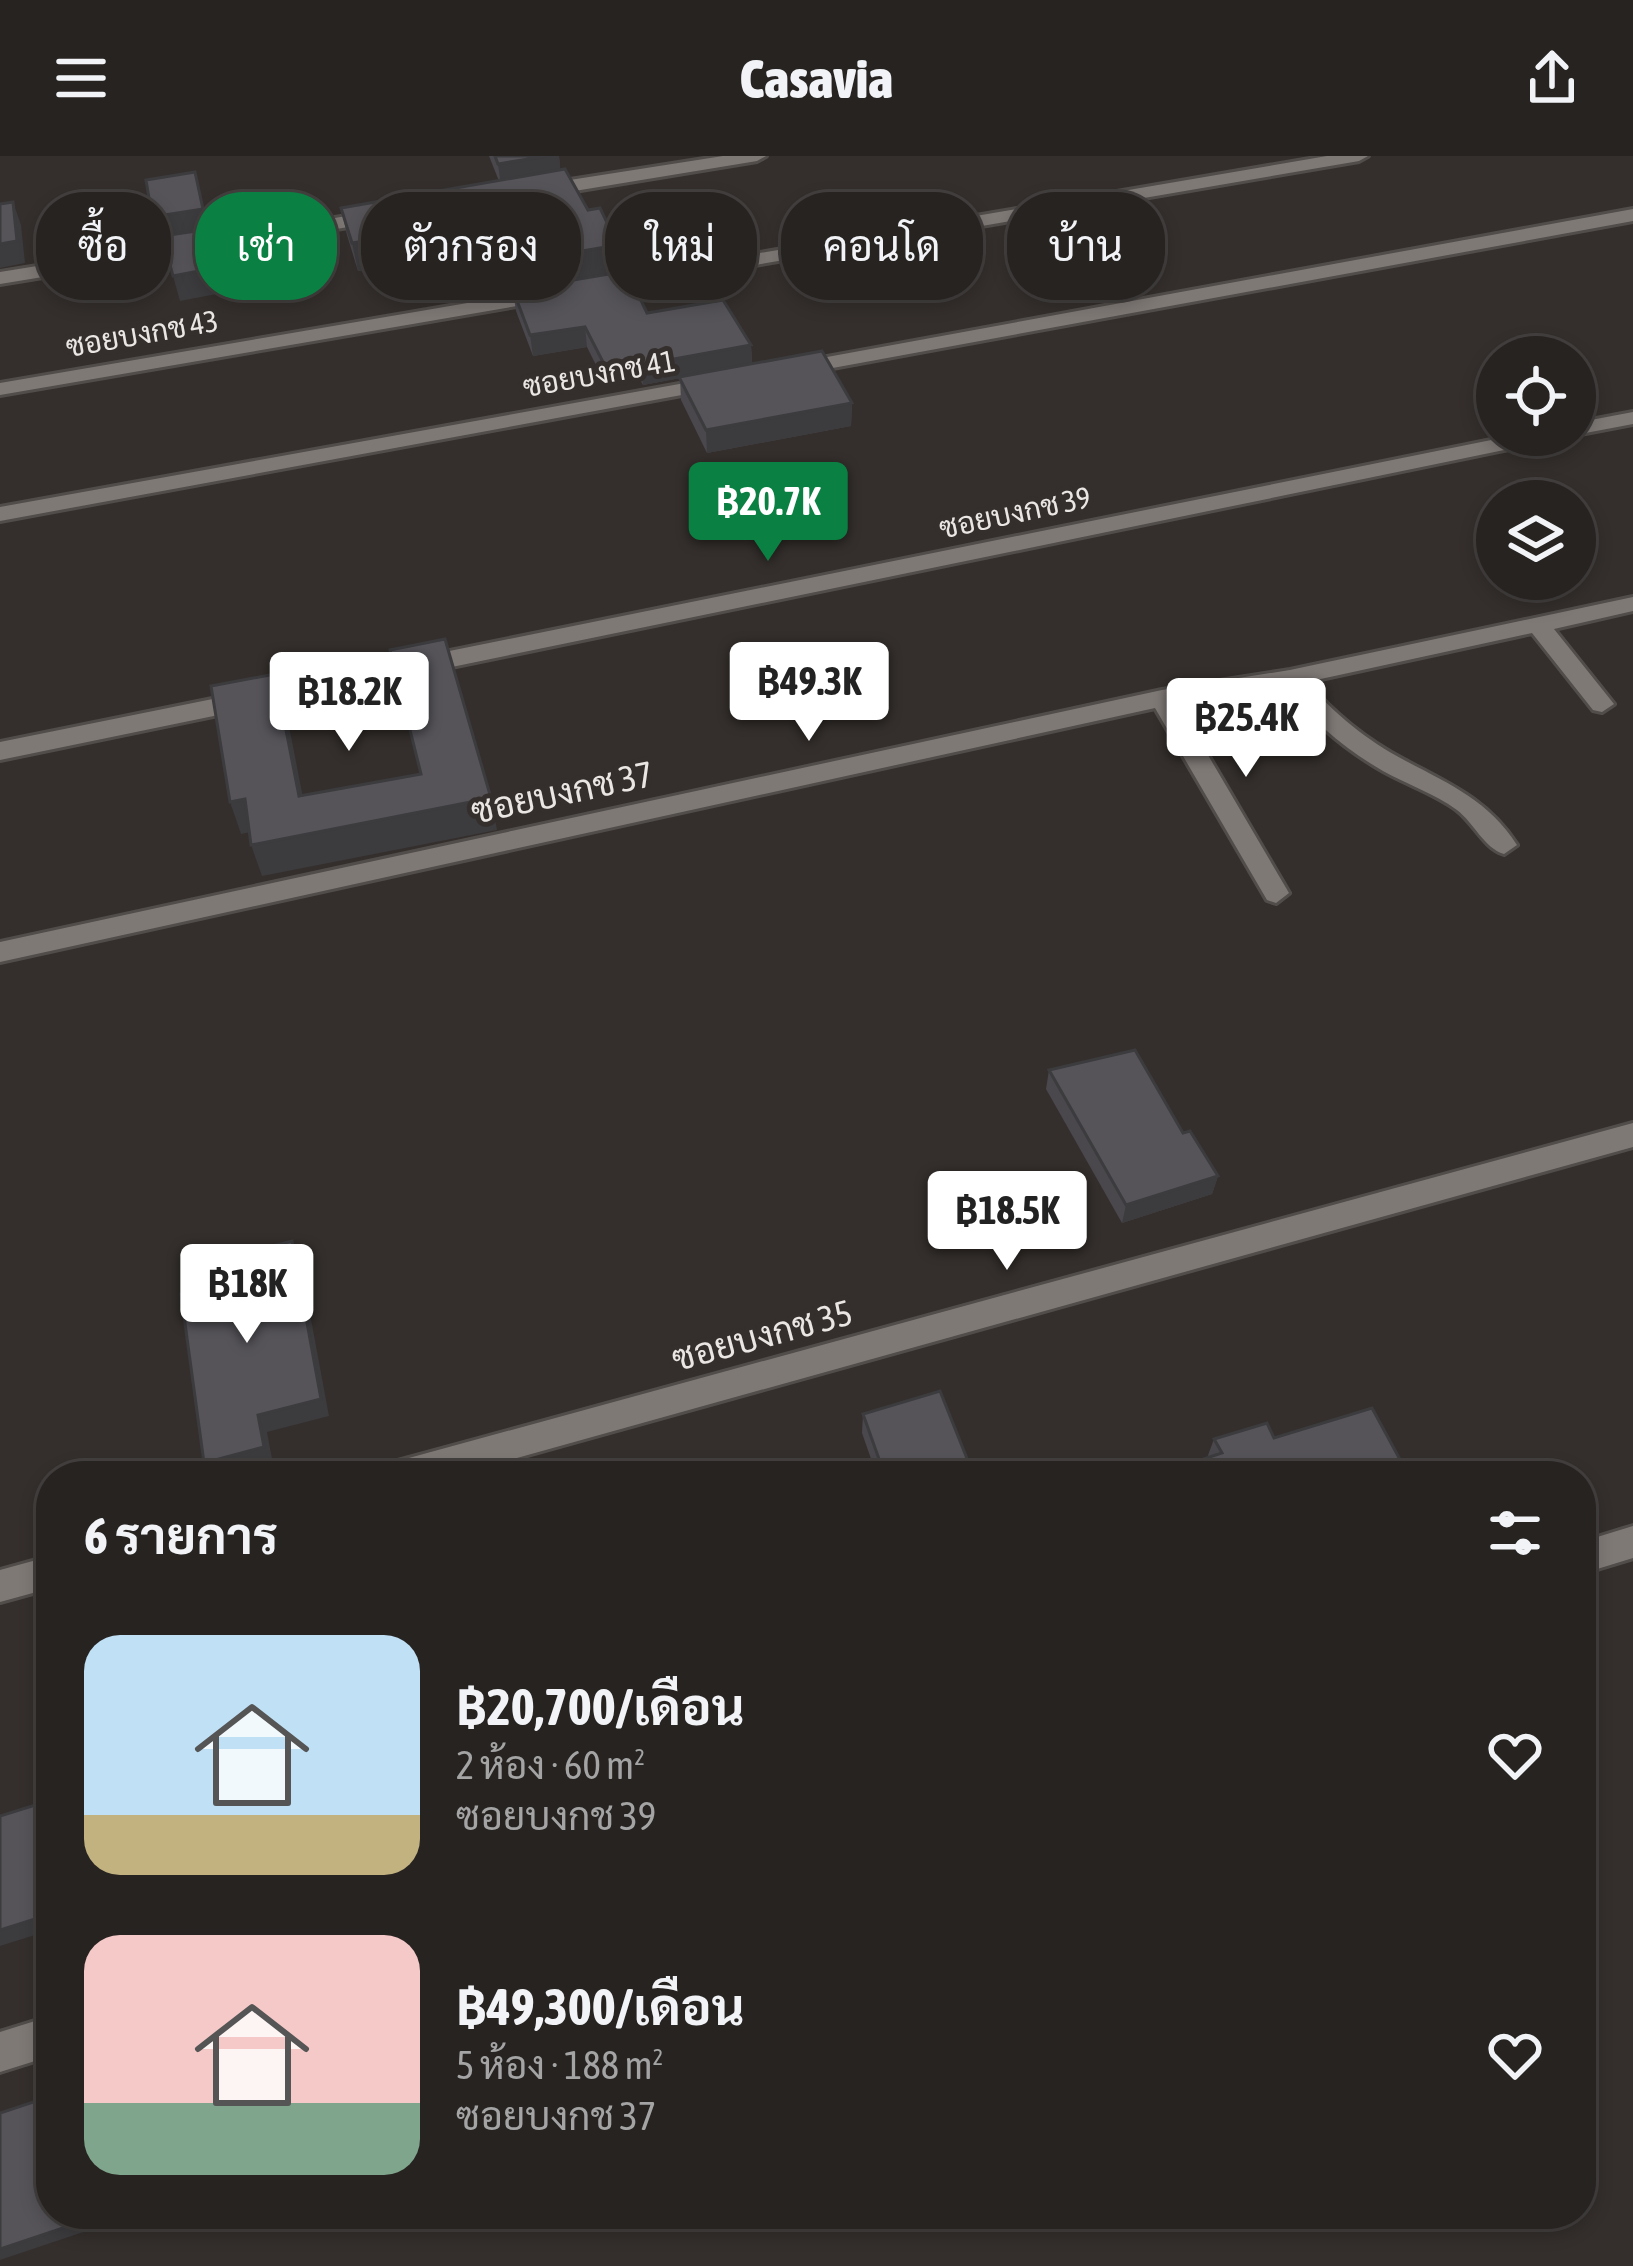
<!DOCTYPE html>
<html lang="th">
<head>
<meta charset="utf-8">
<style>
  :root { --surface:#272321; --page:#2f2b2a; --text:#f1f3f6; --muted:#a4a4a5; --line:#43403f; --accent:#0b8043 }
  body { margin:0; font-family:"Asap Condensed",Sarabun,sans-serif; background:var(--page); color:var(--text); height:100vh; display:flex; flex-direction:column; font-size:45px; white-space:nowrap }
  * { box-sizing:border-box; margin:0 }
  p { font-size:39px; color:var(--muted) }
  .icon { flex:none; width:66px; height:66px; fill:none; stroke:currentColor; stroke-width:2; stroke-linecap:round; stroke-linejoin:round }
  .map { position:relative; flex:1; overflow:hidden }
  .drawer { position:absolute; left:36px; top:1305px; width:1560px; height:768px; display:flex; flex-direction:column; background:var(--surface); border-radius:48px; box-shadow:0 6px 18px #0003,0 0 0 3px var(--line) }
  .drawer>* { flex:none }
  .banner { position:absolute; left:36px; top:36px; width:1563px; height:108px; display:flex; gap:24px }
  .fabs { position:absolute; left:1476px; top:180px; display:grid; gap:24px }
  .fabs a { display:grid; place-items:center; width:120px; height:120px; border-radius:50%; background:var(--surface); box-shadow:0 6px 18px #0003,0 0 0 3px var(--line); font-size:60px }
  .price { position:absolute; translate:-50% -102px; padding:0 27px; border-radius:12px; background:#fff; color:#222; font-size:39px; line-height:78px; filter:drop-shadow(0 3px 6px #0008) }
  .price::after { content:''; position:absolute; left:50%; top:72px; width:36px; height:27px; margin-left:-18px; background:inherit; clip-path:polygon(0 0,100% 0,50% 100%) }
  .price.on { background:var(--accent); color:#fff }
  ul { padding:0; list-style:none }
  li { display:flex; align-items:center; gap:36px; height:300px; padding:0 48px }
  li span { display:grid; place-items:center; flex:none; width:336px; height:240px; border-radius:36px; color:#555 }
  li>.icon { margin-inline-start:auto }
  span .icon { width:144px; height:144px; fill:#fffc; stroke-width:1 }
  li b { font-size:51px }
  h2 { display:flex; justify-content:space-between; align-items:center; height:144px; padding:0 48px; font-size:51px }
  .pill { padding:0 42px; border-radius:48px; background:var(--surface); box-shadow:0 6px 18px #0003,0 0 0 3px var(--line); font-size:42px; line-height:108px }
  .pill.on { background:var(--accent); color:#fff }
  header { display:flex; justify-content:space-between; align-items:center; height:156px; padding:0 48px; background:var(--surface); font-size:54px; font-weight:800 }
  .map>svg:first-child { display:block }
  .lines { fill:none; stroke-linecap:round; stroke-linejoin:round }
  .minor-casing { stroke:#514d4a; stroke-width:6 }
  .minor { fill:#7f7976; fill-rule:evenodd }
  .wall { fill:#4a484d }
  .shaded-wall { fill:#3c3b3e }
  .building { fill:#565459; stroke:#3c3b3e; stroke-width:3 }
  .labels { text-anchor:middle; stroke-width:10; stroke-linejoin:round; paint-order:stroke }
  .far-street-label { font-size:30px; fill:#e9e6e4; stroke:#342f2c }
  .street-label { font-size:36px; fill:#e9e6e4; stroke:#342f2c }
</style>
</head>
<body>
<header><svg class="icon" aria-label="menu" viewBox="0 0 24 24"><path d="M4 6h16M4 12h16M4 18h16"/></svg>Casavia<svg class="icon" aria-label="share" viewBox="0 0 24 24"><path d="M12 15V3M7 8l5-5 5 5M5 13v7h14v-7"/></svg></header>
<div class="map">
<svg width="1633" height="2110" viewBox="0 0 1633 2110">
  <rect width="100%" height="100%" fill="#342f2c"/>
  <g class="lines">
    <g class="minor-casing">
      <g id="minor">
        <path d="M 723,0 L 766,0 L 757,5 L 538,41 L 529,35 L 538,29 Z"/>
        <path d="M 1327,0 L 1368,0 L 1359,5 L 0,239 L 0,227 Z"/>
        <path d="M 1633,53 L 1633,65 L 789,220 L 779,214 L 789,208 Z"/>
        <path d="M 384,54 L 393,60 L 391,64 L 0,128 L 0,116 Z"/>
        <path d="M 718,221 L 725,223 L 725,231 L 0,365 L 0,351 Z"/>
        <path d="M 1633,256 L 1633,268 L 1575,279 L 1573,279 L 1575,267 Z"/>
        <path d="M 1516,279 L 1559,279 L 1548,285 L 0,604 L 0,586 Z"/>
        <path d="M 1633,441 L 1633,455 L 1554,473 L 1614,548 L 1602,556 L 1593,554 L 1532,477 L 1307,526 C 1333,557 1368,585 1404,604 C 1449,628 1488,644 1517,689 L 1504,698 C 1484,692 1474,667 1457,654 C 1434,637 1408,629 1383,615 C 1345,593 1312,565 1284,531 L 1178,548 L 1289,737 L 1276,747 L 1267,744 L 1155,552 L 0,806 L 0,786 L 1162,534 L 1290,514 Z"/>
        <path d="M 1633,967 L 1633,991 L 452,1320 L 382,1320 L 386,1309 L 398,1305 Z"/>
        <path d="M 1633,1370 L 1633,1402 L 1581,1418 L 1581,1386 Z"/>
        <path d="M 51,1400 L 51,1432 L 0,1446 L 0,1414 Z"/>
        <path d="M 51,1860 L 51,1900 L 0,1916 L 0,1876 Z"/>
      </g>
    </g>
    <use href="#minor" class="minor"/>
  </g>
  <g class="wall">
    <path d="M 489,0 L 559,0 L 560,14 L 620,116 L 647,157 L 751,189 L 752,208 L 852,247 L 851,270 L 707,297 L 681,244 L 680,222 L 643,229 L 639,222 L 606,229 L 587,191 L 533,200 L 516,155 L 513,135 L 508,135 L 492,93 L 358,115 L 347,79 L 341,52 L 499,25 Z"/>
    <path d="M 1049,914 L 1183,977 L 1218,1020 L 1212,1038 L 1122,1067 L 1046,933 Z"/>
    <path d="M 863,1258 L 974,1320 L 877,1320 L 862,1277 Z"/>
    <path d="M 1274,1282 L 1207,1302 L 1214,1283 Z"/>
  </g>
  <g class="shaded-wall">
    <path d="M 547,0 L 559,0 L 561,21 L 501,31 L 498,8 Z"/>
    <path d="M 195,16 L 210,78 L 160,86 L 152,61 Z"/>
    <path d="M 13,46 L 21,69 L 25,107 L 0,112 L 0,88 Z"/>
    <path d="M 488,66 L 492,93 L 358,115 L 352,87 Z"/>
    <path d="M 618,89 L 620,116 L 508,135 L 504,108 Z"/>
    <path d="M 215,112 L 222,137 L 180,145 L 173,120 Z"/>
    <path d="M 585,171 L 587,191 L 533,200 L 530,179 Z"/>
    <path d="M 751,189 L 752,209 L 643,229 L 641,209 Z"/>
    <path d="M 637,202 L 639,222 L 606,229 L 604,208 Z"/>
    <path d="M 852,247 L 851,270 L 707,297 L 706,274 Z"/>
    <path d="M 275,518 L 285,550 L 309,672 L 299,640 Z"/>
    <path d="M 491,642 L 497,674 L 262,720 L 251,689 Z"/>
    <path d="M 245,643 L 256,675 L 241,678 L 230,646 Z"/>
    <path d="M 1218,1020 L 1212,1038 L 1122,1067 L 1126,1049 Z"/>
    <path d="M 292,1085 L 300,1104 L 329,1260 L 267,1276 L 273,1308 L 227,1320 L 213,1320 L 204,1307 L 258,1259 Z"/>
    <path d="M 51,1758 L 51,1774 L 0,1790 L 0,1774 Z"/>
    <path d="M 105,2058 L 137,2058 L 0,2104 L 0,2093 Z"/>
  </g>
  <g class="building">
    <path d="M 495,0 L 547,0 L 498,8 Z"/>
    <path d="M 565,13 L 588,54 L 600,52 L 618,89 L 504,108 L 488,66 L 352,87 L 341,52 Z"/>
    <path d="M 195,16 L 203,53 L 152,61 L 146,24 Z"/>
    <path d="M 13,46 L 17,85 L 0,88 L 0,48 Z"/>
    <path d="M 203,74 L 215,112 L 173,120 L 162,80 Z"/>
    <path d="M 627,115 L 647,157 L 723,144 L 751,189 L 641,209 L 637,202 L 604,208 L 585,171 L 530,179 L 513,134 Z"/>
    <path d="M 822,195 L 852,247 L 706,274 L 679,221 Z"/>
    <path d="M 445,483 L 491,642 L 251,689 L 245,643 L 230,646 L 211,530 L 275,518 L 299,640 L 421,618 L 390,494 Z"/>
    <path d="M 1135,894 L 1183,977 L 1190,975 L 1218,1020 L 1126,1049 L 1049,914 Z"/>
    <path d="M 292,1085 L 321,1243 L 258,1259 L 264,1291 L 204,1307 L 181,1138 L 191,1135 L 188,1111 Z"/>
    <path d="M 940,1235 L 974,1320 L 885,1320 L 863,1258 Z"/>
    <path d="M 1372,1252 L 1409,1320 L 1152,1320 L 1222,1297 L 1214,1283 L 1267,1267 L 1274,1282 Z"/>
    <path d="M 590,1311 L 593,1320 L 564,1320 Z"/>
    <path d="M 51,1644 L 51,1758 L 0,1774 L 0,1660 Z"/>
    <path d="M 51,1940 L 51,2058 L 105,2058 L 0,2093 L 0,1957 Z"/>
  </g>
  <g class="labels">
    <g class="far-street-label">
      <text transform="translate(142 178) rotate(-10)" y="10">ซอยบงกช 43</text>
      <text transform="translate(599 218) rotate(-10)" y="10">ซอยบงกช 41</text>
      <text transform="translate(1015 357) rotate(-12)" y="10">ซอยบงกช 39</text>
    </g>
    <g class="street-label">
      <text transform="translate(562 636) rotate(-12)" y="13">ซอยบงกช 37</text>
      <text transform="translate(762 1179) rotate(-15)" y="13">ซอยบงกช 35</text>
    </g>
  </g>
</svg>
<div class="fabs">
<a><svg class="icon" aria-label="locate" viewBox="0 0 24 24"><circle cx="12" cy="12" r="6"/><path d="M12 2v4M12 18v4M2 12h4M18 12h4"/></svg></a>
<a><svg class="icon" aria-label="layers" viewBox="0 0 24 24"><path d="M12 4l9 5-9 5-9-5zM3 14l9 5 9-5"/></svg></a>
</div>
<b class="price on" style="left:768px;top:408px">฿20.7K</b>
<b class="price" style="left:809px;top:588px">฿49.3K</b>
<b class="price" style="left:349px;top:598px">฿18.2K</b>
<b class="price" style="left:1246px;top:624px">฿25.4K</b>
<b class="price" style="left:1007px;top:1117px">฿18.5K</b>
<b class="price" style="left:247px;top:1190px">฿18K</b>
<div class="banner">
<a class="pill">ซื้อ</a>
<a class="pill on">เช่า</a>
<a class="pill">ตัวกรอง</a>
<a class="pill">ใหม่</a>
<a class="pill">คอนโด</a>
<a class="pill">บ้าน</a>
</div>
<section class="drawer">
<h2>6 รายการ<svg class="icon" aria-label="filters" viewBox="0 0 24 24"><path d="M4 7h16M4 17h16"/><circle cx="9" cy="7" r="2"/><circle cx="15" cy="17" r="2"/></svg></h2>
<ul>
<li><span style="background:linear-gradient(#bfe0f5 75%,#c2b280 0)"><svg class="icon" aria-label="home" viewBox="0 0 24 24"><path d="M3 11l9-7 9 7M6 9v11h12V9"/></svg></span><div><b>฿20,700/เดือน</b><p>2 ห้อง · 60 m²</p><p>ซอยบงกช 39</p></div><svg class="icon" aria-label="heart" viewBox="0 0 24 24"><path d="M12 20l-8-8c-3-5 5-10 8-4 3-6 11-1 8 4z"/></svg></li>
<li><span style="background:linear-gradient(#f6c9c9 70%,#7fa58c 0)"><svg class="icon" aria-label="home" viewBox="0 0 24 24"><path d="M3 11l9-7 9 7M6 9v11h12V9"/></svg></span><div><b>฿49,300/เดือน</b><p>5 ห้อง · 188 m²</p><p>ซอยบงกช 37</p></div><svg class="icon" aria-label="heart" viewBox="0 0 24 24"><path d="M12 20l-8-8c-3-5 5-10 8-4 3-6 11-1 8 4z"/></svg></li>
</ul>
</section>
</div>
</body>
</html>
